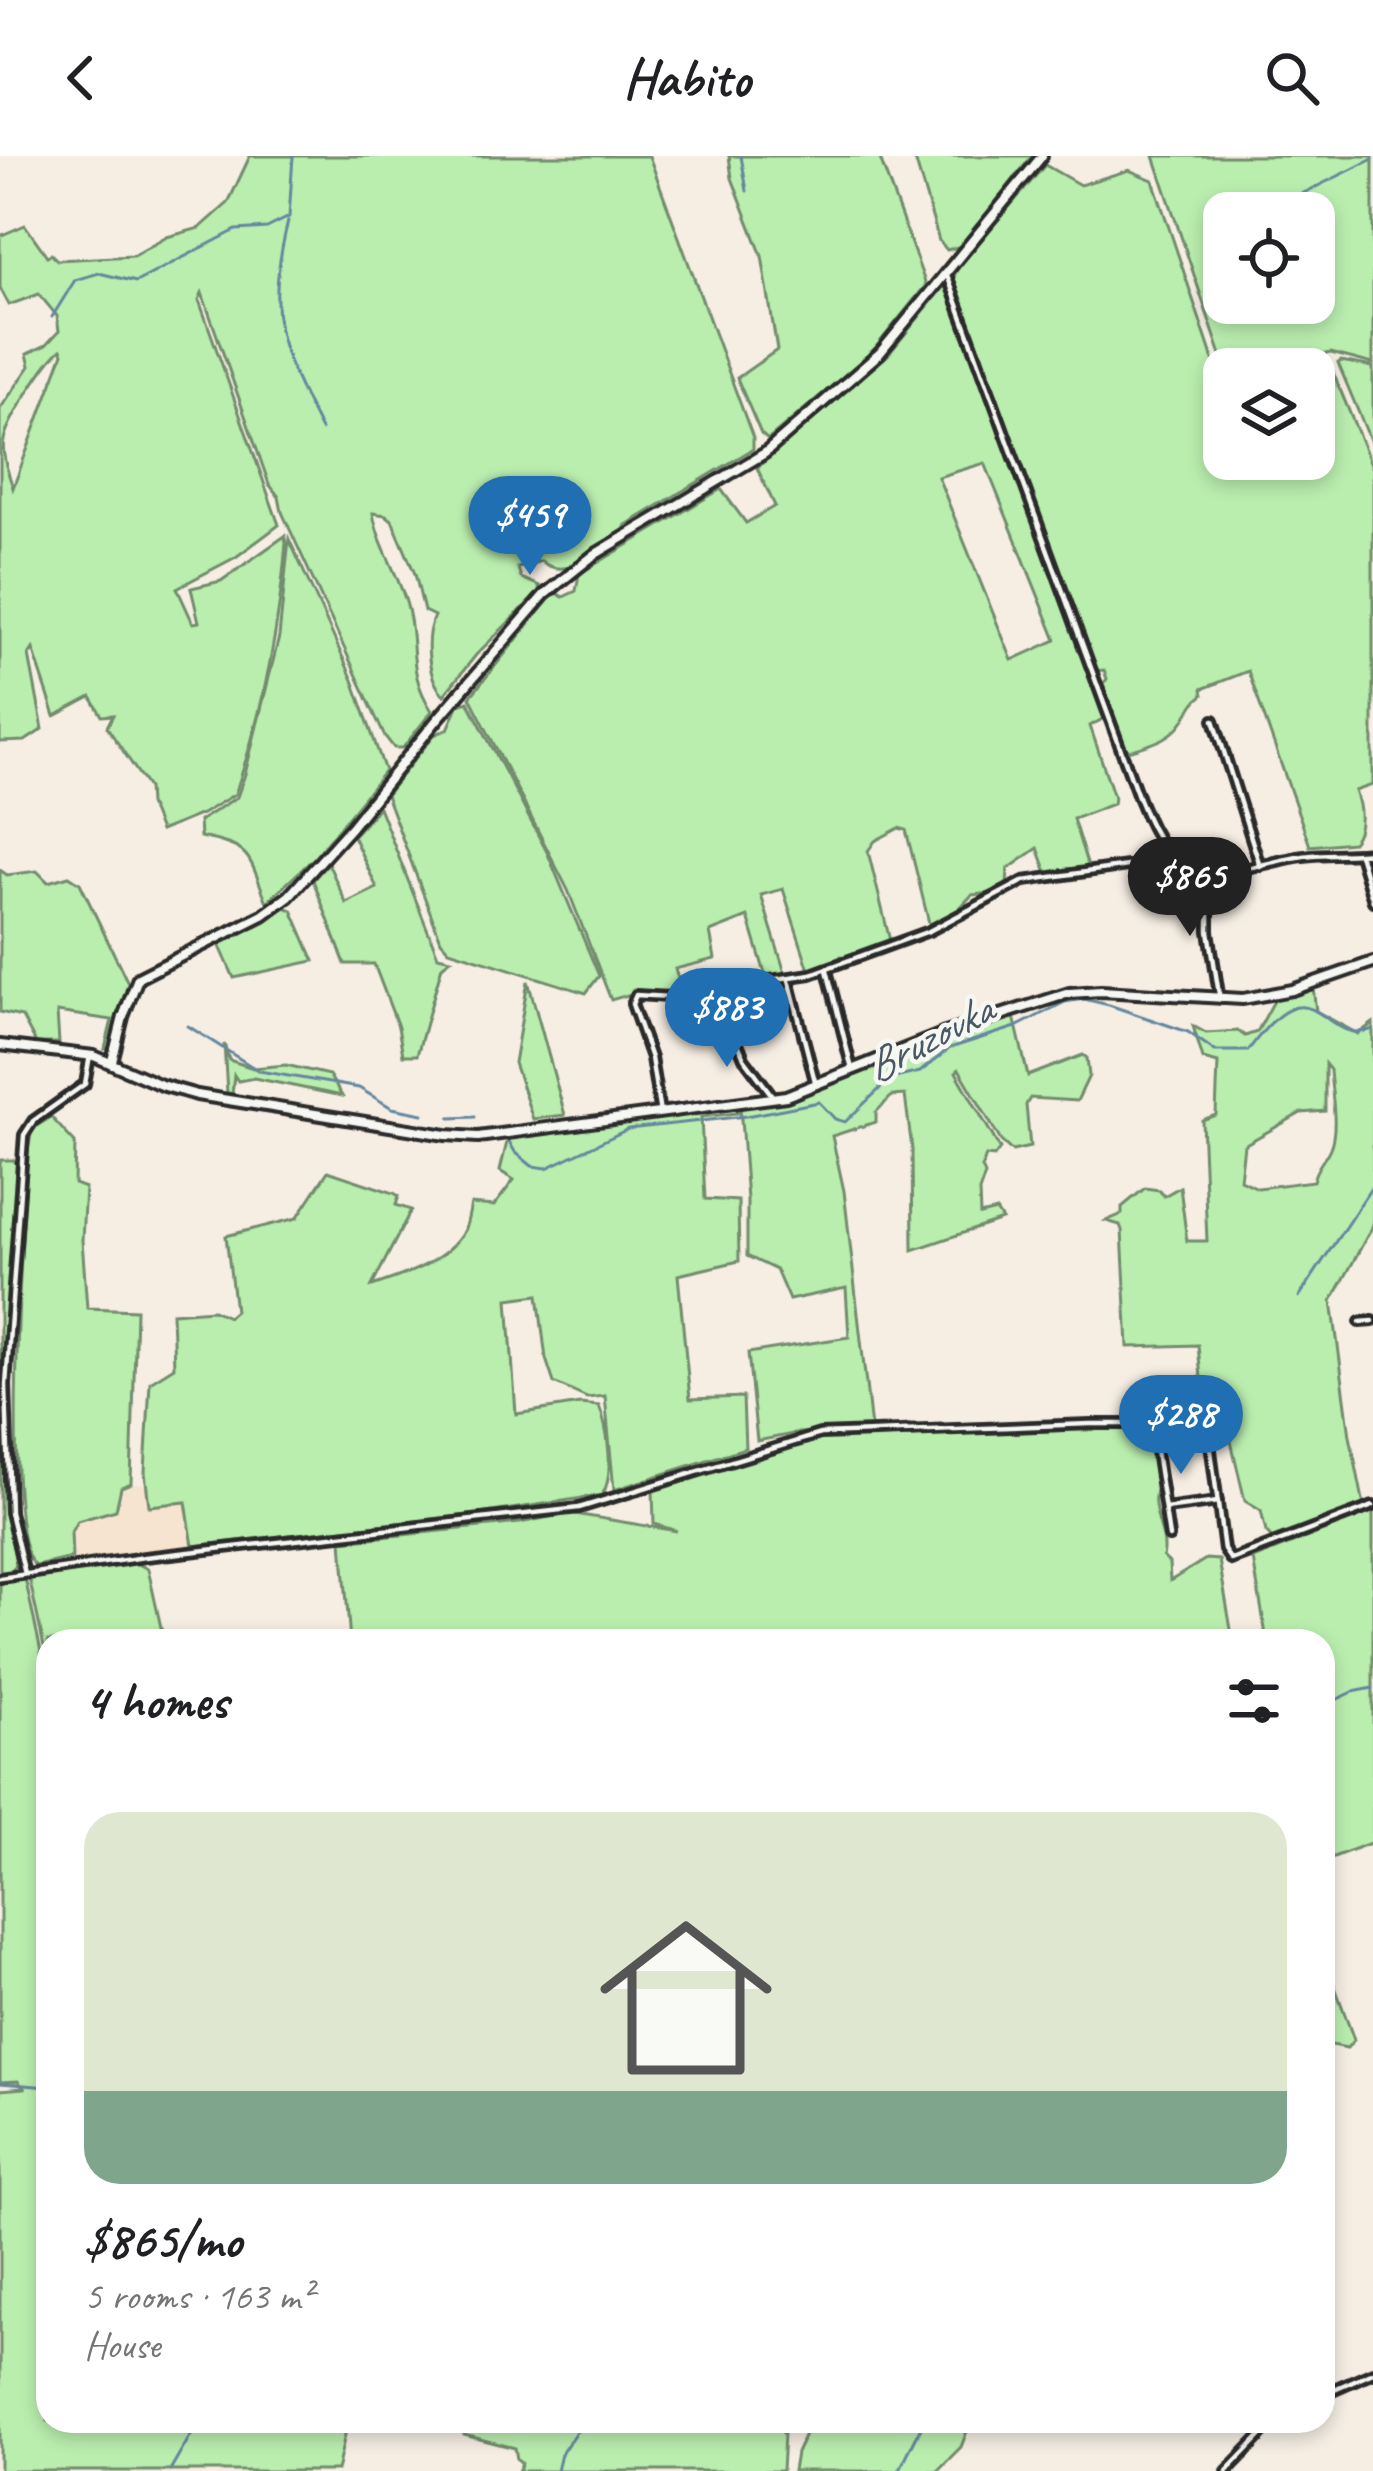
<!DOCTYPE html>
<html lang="en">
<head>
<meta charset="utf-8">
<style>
  :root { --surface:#fff; --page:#f6f6f6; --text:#202124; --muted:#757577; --line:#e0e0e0; --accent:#1f6fb2 }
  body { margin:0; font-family:Caveat,sans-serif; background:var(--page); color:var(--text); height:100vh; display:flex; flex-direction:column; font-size:45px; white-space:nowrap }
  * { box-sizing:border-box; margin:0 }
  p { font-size:39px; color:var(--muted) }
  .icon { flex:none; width:66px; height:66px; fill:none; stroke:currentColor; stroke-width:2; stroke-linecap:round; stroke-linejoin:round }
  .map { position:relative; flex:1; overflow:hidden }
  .sheet { position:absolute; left:36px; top:1473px; width:1299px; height:804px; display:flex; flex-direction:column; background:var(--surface); border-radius:36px; box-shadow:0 6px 18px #0003 }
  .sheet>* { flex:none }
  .tools { position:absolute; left:1203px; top:36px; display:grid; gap:24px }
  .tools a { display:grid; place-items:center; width:132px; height:132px; border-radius:24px; background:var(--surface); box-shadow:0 6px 18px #0003; font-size:60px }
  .price { position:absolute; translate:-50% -102px; padding:0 27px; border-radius:42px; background:var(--accent); color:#fff; font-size:39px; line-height:78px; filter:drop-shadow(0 3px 6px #0008) }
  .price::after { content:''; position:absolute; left:50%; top:72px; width:36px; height:27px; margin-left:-18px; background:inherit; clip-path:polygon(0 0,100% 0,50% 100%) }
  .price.current { background:#222; color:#fff }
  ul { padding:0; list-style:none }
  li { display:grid; align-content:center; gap:24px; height:636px; padding:0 48px }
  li+li { border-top:3px solid var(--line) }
  li span { display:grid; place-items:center; height:372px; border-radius:36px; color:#555 }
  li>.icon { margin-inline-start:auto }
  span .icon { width:216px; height:216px; fill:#fffc; stroke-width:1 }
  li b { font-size:51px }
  h2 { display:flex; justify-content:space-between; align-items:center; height:144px; padding:0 48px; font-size:51px }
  header { display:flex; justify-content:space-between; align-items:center; height:156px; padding:0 48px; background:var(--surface); font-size:54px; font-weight:600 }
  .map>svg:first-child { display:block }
  .built { fill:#f6e4d1 }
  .green { fill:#baeeaf; stroke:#728c6d; stroke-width:3; fill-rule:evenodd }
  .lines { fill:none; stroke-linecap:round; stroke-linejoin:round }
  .stream { stroke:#65879e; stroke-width:3 }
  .street-casing { stroke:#2b2b2b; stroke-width:14 }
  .secondary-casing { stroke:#2b2b2b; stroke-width:16 }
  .street { stroke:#f6f6f2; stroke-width:4.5 }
  .secondary { stroke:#f6f6f2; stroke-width:8 }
  .labels { text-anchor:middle; stroke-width:9; stroke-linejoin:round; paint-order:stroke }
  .water-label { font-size:45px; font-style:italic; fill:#485964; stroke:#f6f6f2 }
</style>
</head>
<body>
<header><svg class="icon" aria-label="back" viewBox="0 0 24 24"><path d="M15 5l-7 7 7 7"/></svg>Habito<svg class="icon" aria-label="search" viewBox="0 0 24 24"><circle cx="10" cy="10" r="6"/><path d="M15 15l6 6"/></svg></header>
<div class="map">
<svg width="1373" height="2315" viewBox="0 0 1373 2315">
  <rect width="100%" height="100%" fill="#f6eee3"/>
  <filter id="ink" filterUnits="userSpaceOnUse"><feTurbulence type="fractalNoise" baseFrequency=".00833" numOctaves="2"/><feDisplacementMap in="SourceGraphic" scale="24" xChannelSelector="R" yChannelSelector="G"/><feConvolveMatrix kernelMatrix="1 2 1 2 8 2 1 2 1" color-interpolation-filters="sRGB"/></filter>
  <g filter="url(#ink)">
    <path class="built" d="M 131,1327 L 145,1328 L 149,1350 L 186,1346 L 193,1390 L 75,1407 L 71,1376 L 77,1365 L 81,1361 L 113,1356 L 119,1350 L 121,1331 Z"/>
    <g class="green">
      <path d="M 250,0 L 649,0 L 753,282 L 753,293 L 626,369 L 622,378 C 598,394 568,427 541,405 L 518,412 L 521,422 L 540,430 L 538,437 L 476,499 L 444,539 C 427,523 424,482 434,460 L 424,455 L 415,418 L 392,364 L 386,359 L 373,357 C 378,387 397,416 406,446 C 419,486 405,514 432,555 L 403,592 L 394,592 L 384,579 L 282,356 L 279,341 L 269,328 L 202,137 L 199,144 L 279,369 L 236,401 L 177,432 L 193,467 L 199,466 L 191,432 L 221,425 L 285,380 L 286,387 C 279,472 263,557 235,638 L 202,658 L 160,675 L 149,648 L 148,632 L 107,571 L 113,559 L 102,560 L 91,541 L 55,560 L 33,493 L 29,499 L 43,573 L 25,585 L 0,586 L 0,253 L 30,210 L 27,198 L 46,189 L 59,175 L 57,160 L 39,138 L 9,149 L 0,132 L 0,80 L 25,69 L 47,100 L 51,98 L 57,104 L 133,100 L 167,81 L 200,72 L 228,47 ZM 61,193 L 63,197 L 13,332 C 9,318 1,300 4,284 C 7,266 46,205 61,193 Z"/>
      <path d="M 729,0 L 879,0 L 926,129 L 872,196 L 768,284 L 761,278 L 737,222 L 777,194 L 762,100 L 732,22 Z"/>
      <path d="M 914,0 L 1032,0 L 961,90 L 947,94 L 939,85 Z"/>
      <path d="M 1154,0 L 1373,0 L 1373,208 L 1331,197 L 1240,212 L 1224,208 ZM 1224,57 L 1314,57 L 1314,147 L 1224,147 Z"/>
      <path d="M 1045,9 L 1080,29 L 1129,14 L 1153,24 L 1218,218 L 1224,223 L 1224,303 L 1314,303 L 1314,213 L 1272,213 L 1324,207 L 1332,214 L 1373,313 L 1373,629 L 1355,635 C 1361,651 1364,673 1352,686 L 1310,690 L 1248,515 L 1202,533 L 1203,539 C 1193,546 1191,553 1184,564 C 1171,584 1151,588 1129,595 L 1121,586 L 1100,532 L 1107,523 L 1104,514 L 1093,515 L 955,134 L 954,120 L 959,110 Z"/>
      <path d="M 945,129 L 1106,561 L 1090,570 L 1114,641 L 1113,648 L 1073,663 L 1089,714 L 1048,719 L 1038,692 L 1008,713 L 1007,729 L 992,737 L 972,739 L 950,762 L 930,771 L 906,674 L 899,672 L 875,685 L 868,695 L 891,789 L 854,802 L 841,800 L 834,809 L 810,817 L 783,733 L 761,739 L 786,820 L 767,824 L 748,761 L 710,776 L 715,803 L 675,813 L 683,838 L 641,835 L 611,844 L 568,734 L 470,541 L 555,436 L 563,441 L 576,435 L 579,418 L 721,333 L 746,367 L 775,350 L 757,312 L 888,199 ZM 985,307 L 1056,484 L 1012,504 L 938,321 Z"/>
      <path d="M 1341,205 L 1373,211 L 1373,291 L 1338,207 Z"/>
      <path d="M 289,383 L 353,524 L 385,615 L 315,701 L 267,746 C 247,698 254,692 200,681 L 199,665 L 237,641 L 245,618 L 279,481 Z"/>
      <path d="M 468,545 L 547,696 L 599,820 L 586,837 L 449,794 L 441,785 L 386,639 L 434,579 L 448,573 L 459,548 Z"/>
      <path d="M 379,651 L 438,800 L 451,803 L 442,810 L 417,899 L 403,899 L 398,871 L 374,808 L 345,808 L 313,724 L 328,707 L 346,747 L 377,732 L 353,680 Z"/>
      <path d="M 0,714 L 7,719 L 37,715 L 48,726 L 69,720 L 80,727 L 128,827 L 109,892 L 105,893 L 112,864 L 57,856 L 59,887 L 36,887 L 22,861 L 0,856 Z"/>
      <path d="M 285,751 L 292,754 L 314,805 L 234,822 L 219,788 Z"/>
      <path d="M 528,825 L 565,959 L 533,963 L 514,907 Z"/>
      <path d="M 1313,831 L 1316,855 L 1358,878 L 1373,867 L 1373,1069 L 1332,1145 L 1350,1280 L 1364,1349 L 1274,1385 L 1266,1376 L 1261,1355 L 1245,1345 L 1226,1264 L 1207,1263 L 1204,1255 L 1198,1189 L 1128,1191 L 1122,1074 L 1120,1069 L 1106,1065 L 1122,1058 L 1122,1051 L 1145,1032 L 1159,1034 L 1164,1040 L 1180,1031 L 1187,1085 L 1207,1085 L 1202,964 L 1216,959 L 1218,907 L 1203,903 L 1193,870 L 1206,877 L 1238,875 L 1245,880 L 1257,876 L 1275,843 ZM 1325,908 L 1330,914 C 1331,936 1339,971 1330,992 C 1325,1004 1316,1010 1313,1025 L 1258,1032 L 1240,1024 L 1244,989 L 1301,957 L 1325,955 Z"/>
      <path d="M 1013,856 L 1028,920 L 1083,899 L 1087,902 L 1089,920 L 1077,945 L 1030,942 L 1026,949 L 1030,991 L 1012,995 L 1001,985 L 959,913 L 956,916 L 1000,993 L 994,1001 L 986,1000 L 982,1012 L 985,1019 L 979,1036 L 980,1059 L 996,1055 L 1002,1064 L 913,1094 L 912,993 L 905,939 L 892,940 L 876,956 L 876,966 L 832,980 L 844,1035 L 871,1272 L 798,1277 L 757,1285 L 748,1197 L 849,1181 L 846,1132 L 789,1144 L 776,1114 L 747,1100 L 747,1044 L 740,950 L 792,943 L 939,881 Z"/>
      <path d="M 224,888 L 229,904 L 253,912 L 286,909 L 329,919 L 342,940 L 254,922 L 238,925 L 234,919 L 232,938 L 227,937 Z"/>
      <path d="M 736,951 L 738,957 L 701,961 L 705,1043 L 738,1045 L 739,1105 L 678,1119 L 690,1243 L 743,1241 L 745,1292 L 614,1334 L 605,1240 L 587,1242 L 554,1227 L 546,1203 L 538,1139 L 508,1143 L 516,1258 L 580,1248 L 599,1250 C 608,1272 615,1320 602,1339 L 479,1358 L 193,1390 L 186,1346 L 149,1350 L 145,1316 L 150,1226 L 174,1211 L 172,1157 L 213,1154 L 228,1161 L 235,1155 L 226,1080 L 297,1062 L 328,1015 L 394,1037 L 399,1040 L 396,1049 L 411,1054 L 372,1130 C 402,1120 446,1106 463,1076 C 468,1069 469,1056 471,1048 L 494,1050 L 514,1024 L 500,1015 L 508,982 L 513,979 Z"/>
      <path d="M 51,961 L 75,987 L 74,1028 L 85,1032 L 82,1084 L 87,1152 L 136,1154 L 131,1327 L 121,1331 L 116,1354 L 77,1365 L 71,1376 L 72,1402 L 36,1410 C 0,1389 23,1053 28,995 L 32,973 Z"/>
      <path d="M 0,1004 L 14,1004 L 18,1011 L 2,1247 L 7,1354 L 16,1409 L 10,1417 L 0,1419 Z"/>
      <path d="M 1149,1272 L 1157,1331 C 1148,1354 1169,1380 1163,1401 L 1169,1407 L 1170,1425 L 1206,1403 L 1219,1404 L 1233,1485 L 350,1485 L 342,1385 L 520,1367 L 569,1357 L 677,1375 L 654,1368 L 653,1334 L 815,1282 Z"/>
      <path d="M 1373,1355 L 1373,1686 L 1323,1705 L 1323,1485 L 1267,1485 L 1253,1403 Z"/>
      <path d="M 134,1406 L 148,1413 L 164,1485 L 48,1485 L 48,1509 L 29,1421 Z"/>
      <path d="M 25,1422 L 48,1528 L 48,2265 L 348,2265 L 337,2315 L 0,2315 L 0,1934 L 24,1932 L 18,1925 L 0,1926 L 0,1426 Z"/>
      <path d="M 1323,1797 L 1354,1884 L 1347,1892 L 1332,1889 L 1323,1895 Z"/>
      <path d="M 470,2265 L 765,2265 L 778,2270 L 784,2278 L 782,2315 L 518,2315 L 522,2307 L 517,2303 L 515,2292 L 464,2279 L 464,2268 Z"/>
      <path d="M 811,2265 L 971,2265 L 961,2291 L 937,2315 L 793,2315 L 796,2297 Z"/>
    </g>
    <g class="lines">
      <g class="stream">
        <path d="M 741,0 L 747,35"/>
        <path d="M 1277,50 L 1373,3"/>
        <path d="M 288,65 C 265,160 278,189 321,274"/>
        <path d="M 52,161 L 75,124 L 99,117 L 136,126 L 236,74 L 267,72 L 289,61 L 293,0"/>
        <path d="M 188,870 L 259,915 L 359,932 L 392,952 L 423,958"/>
        <path d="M 450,962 L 475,961"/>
        <path d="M 507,982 L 515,996 L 532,1010 L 547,1012 L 628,973 L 746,960 L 819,946 L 835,963 L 845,966 L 890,923 L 920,916 L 950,892 L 1016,871 L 1065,846 L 1084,843 L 1109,849 L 1188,876 L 1215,895 L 1248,895 C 1316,798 1321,894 1373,873"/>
        <path d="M 1299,1141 L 1373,1029"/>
        <path d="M 1323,1550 L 1353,1536 L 1373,1532"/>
        <path d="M 0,1927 L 48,1931"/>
        <path d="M 170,2315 L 199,2265"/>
        <path d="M 557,2315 L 561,2298 L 583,2265"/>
        <path d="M 899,2315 L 924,2265"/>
      </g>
      <g class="street-casing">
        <g id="street">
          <path d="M 947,119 L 1139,643 C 1179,744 1211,718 1297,701 C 1322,696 1348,699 1373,696"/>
          <path d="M 1214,564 L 1260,710"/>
          <path d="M 1359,698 L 1373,745"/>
          <path d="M 1209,719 L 1209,775 L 1219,838"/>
          <path d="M 827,814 L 852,913"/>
          <path d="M 789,824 L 816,929"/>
          <path d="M 727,860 L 744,902 L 774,942"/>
          <path d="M 660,957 L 651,902 L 632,848 L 636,839 L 686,842 L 715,832 L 811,818 L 929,775 L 1024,725 L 1127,710 L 1145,711 L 1168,699"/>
          <path d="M 1360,1166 L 1373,1165"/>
          <path d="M 1152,1268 L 1169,1381"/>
          <path d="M 1165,1353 L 1218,1346"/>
          <path d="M 25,1418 L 10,1356 L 6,1229 L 24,979 L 33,965 L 85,928 L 90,899"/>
          <path d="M 0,1422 L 145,1401 L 579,1352 L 820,1278 L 1090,1268 L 1198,1268 L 1210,1287 L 1224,1394 L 1231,1404 L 1373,1350"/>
          <path d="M 1323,2238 L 1373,2216"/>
          <path d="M 1227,2315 L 1275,2265"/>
        </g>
      </g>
      <g class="secondary-casing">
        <g id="secondary">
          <path d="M 0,889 L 94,900 L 161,929 L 197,939 L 446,979 L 478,981 L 786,940 L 945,877 L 1069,837 L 1101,835 L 1243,843 L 1292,834 L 1373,806"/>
          <path d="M 112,905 L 123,861 L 138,822 L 263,759 L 289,740 L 351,671 L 436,565 L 544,439 L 594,399 L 765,297 L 880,197 L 1042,0"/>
        </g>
      </g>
      <use href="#street" class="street"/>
      <use href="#secondary" class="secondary"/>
    </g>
  </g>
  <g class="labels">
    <g class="water-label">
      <text transform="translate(928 881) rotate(-28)" y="16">Bruzovka</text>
    </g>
  </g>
</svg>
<div class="tools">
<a><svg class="icon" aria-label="locate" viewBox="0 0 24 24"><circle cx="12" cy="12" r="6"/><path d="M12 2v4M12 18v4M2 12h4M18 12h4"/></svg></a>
<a><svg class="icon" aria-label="layers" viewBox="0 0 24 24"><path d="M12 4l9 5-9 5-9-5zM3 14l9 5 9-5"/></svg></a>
</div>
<b class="price" style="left:530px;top:422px">$459</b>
<b class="price current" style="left:1190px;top:783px">$865</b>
<b class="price" style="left:727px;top:914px">$883</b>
<b class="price" style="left:1181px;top:1321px">$288</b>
<section class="sheet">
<h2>4 homes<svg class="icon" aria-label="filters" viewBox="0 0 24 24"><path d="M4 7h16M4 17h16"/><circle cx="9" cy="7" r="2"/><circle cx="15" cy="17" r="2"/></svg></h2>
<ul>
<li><span style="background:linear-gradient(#dfe7d0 75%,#7fa58c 0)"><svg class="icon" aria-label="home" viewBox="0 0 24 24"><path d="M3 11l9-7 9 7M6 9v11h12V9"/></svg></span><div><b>$865/mo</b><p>5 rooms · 163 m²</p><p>House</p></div></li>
</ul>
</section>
</div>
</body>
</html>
